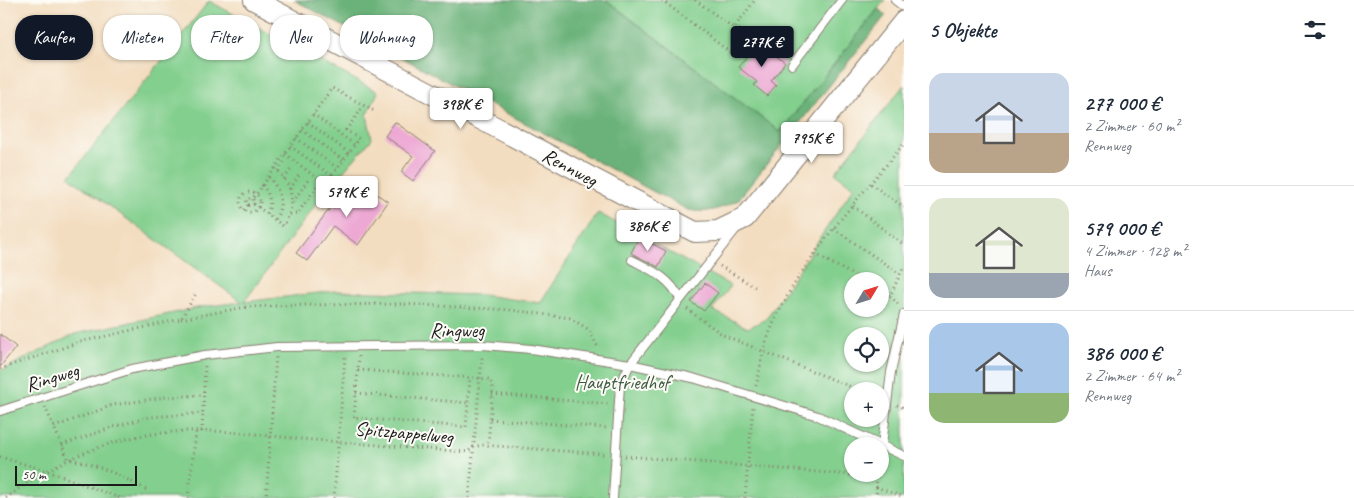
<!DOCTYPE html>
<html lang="de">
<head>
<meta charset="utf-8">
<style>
  :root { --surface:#fff; --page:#f6f6f7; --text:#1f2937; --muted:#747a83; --line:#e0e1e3; --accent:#111827 }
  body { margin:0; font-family:Caveat,sans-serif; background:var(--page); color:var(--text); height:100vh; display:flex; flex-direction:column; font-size:19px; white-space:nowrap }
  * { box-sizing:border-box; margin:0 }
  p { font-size:16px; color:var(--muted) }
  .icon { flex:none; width:28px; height:28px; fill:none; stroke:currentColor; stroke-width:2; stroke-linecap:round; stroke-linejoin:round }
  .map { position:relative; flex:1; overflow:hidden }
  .sheet { display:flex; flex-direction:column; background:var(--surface); width:450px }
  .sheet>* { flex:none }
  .top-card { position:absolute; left:15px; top:15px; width:475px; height:45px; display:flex; gap:10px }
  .needle { width:32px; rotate:52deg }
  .controls { position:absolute; left:844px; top:272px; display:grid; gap:10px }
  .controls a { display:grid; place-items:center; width:45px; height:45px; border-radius:50%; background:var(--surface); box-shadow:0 1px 4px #0004; font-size:25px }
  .scale { position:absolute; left:15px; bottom:12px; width:122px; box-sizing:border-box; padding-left:5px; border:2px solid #1c1c1c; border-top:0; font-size:14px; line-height:18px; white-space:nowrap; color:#1c1c1c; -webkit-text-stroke:4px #fdfcf7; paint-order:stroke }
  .price { position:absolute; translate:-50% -42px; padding:0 11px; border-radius:5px; background:#fff; color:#222; font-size:16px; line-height:32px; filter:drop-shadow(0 1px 2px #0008) }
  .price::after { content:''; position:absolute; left:50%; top:30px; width:15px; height:11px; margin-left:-8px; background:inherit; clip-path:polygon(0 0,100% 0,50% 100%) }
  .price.selected { background:var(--accent); color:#fff }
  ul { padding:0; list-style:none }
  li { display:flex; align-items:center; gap:15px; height:125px; padding:0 25px }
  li+li { border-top:1px solid var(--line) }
  li span { display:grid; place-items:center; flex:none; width:140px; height:100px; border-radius:15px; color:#555 }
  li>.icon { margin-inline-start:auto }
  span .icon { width:60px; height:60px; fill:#fffc; stroke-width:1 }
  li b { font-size:21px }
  h2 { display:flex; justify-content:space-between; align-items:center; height:60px; padding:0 25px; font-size:21px }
  .tag { padding:0 18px; border-radius:20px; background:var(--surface); box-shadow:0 1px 4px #0004; font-size:18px; line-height:45px }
  .tag.selected { background:var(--accent); color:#fff }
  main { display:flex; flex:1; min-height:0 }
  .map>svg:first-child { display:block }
  .green { fill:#83cf8e; stroke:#507655; fill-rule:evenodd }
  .forest { fill:#6ab279; stroke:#43674a }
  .building { fill:#eda9d4 }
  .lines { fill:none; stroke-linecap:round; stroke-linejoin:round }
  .service-casing { stroke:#887c6e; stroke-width:10 }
  .tertiary-casing { stroke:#887c6e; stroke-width:22 }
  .path { stroke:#887c6e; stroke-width:3; stroke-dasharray:1 4; stroke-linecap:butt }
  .service { stroke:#fff; stroke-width:8 }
  .tertiary { stroke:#fff; stroke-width:20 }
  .labels { text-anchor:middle; stroke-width:4; stroke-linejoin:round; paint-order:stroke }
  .street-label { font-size:20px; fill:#1c1c1c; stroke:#fdfcf7 }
  .park-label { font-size:20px; fill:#405b44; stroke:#fdfcf7 }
</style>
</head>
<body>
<main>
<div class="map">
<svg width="904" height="498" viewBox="0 0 904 498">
  <rect width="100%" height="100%" fill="#fdfcf7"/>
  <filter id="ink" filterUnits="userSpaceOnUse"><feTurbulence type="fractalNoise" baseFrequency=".02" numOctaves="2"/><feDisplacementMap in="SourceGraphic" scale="10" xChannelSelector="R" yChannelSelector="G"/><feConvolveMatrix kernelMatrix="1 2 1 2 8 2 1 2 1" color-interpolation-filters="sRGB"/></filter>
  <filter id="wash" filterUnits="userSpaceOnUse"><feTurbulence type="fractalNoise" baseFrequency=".0096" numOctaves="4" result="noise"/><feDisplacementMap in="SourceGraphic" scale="20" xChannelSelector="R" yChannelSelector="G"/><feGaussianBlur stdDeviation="1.12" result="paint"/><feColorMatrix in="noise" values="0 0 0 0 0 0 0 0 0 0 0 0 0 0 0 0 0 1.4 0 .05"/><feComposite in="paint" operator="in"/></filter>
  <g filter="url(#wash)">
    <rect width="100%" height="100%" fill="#f3ddc0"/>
    <g class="green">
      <path d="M 606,0 L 885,0 L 780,132 Z"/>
      <path d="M 209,1 L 378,92 L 367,115 L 372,139 L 322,196 L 244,302 L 335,291 L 482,295 L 540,303 L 598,213 L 731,286 L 712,310 L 748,328 L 766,319 L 854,187 L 835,173 L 904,85 L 904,498 L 0,498 L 0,371 L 75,334 L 202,307 L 242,302 L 69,177 ZM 852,281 L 880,281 L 880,309 L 852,309 ZM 852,336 L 880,336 L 880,364 L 852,364 ZM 852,391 L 880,391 L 880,419 L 852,419 ZM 852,446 L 880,446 L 880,474 L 852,474 Z"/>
    </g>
    <path class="forest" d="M 294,0 L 606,0 L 780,132 L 878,9 L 886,15 L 738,200 C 720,209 709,214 688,210 Z"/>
    <g id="blocks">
      <g class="building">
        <path d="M 759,42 L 785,63 L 771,81 L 776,85 L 767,96 L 754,85 L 757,82 L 738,67 Z"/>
        <path d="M 395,122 L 435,151 L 413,181 L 401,172 L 413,156 L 385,136 Z"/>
        <path d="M 356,179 L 388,202 L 358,245 L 333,226 L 307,261 L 296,253 L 331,207 L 334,209 Z"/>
        <path d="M 639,237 L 666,251 L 658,267 L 631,253 Z"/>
        <path d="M 705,283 L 718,293 L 704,311 L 691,302 Z"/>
        <path d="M 0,334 L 16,347 L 0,367 Z"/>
      </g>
    </g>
  </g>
  <g filter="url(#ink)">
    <use href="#blocks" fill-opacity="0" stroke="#887c6e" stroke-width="1"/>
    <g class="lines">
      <g class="service-casing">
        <g id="service">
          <path d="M 895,0 L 904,7"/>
          <path d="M 792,65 L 842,0"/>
          <path d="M 632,260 C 653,271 670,278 680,299"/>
          <path d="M 0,411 L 132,369 L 205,355 L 277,347 L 483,345 L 531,349 L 630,364 L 693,378 L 818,416 L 904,456"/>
          <path d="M 882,445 L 891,372 L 904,314"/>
          <path d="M 613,498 L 620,385 L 630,364 L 736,229"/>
        </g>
      </g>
      <g class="tertiary-casing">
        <path id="tertiary" d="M 254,0 L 695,232 L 718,231 L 745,218 L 904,21"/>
      </g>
      <g class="path">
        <path d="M 662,0 L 731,53 L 763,38"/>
        <path d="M 695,0 L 734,28 L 755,0"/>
        <path d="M 734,28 L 758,35 L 787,54"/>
        <path d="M 313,114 L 355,145"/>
        <path d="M 308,122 L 349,153"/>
        <path d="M 302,130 L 343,160"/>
        <path d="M 296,138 L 337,168"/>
        <path d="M 290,146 L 332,176"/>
        <path d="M 285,154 L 321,181"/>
        <path d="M 278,171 L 284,162"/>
        <path d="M 269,177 C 281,191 284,204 275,220"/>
        <path d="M 284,179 L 292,168"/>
        <path d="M 871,184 L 904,207"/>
        <path d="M 262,185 C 270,194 272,203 267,214"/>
        <path d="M 290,189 L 300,174"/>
        <circle cx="250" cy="202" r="10"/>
        <path d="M 293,202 L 308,180"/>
        <path d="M 254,204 L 283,226 C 297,206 293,184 275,168"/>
        <path d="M 248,205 L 254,204 L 253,198"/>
        <path d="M 853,206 L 904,245"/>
        <path d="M 244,210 L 248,205 L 246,200 L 255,196 L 332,88 L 376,112"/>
        <path d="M 290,214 L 297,214 L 321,181 L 326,184 L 359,139 L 346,130 L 364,106"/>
        <path d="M 834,229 L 900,274"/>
        <path d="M 815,254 L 864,281"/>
        <path d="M 720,266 L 755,287"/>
        <path d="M 880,290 L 890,296"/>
        <path d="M 898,304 L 890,296 L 904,266"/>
        <path d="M 687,309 L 723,335 L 861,391"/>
        <path d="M 181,319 L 246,307 L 305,305 L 401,304 L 512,310 L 570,318 L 588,329 L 599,349"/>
        <path d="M 359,356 L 354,418 L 466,427 L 470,378"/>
        <path d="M 0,369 L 80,342 L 181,319 L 197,292"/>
        <path d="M 358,370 L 489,379 L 493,386 L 488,445"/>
        <path d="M 756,386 C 760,370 762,353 768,337 C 792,270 858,199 904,144"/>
        <path d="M 356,393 L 468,403"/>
        <path d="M 492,394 L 609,404"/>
        <path d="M 897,405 L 904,408"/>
        <path d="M 45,407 L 68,459 C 98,464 121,476 147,490"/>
        <path d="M 490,419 L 607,428"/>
        <path d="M 54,427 L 113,405 L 166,397 L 204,395"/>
        <path d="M 202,432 L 205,366"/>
        <path d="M 62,445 L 116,426 L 150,417 L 203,413"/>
        <path d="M 625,456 L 877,477"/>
        <path d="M 0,457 L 45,470 L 120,498"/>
        <path d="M 876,487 L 904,497"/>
        <path d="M 6,498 C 54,461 112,436 173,432 C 215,428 259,435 301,439 C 357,443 412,448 468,452 L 473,447 L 482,445 L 604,454"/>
        <path d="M 188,498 L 196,432"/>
        <path d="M 266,498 L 276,356"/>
        <path d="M 334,498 L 345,357"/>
        <path d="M 469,498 L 482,357"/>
        <path d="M 745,498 L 753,406"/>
        <path d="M 876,498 L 877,474"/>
      </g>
      <use href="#service" class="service"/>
      <use href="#tertiary" class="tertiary"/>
    </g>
  </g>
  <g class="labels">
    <g class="street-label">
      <text transform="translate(570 167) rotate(28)" y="7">Rennweg</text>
      <text x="457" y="337">Ringweg</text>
      <text transform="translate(52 377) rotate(-17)" y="7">Ringweg</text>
      <text transform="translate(404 432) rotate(5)" y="7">Spitzpappelweg</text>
    </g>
    <g class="park-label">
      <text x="622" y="389">Hauptfriedhof</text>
    </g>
  </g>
</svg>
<div class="controls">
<a><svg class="needle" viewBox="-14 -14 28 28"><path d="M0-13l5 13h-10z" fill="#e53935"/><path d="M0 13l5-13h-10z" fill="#747a83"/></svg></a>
<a><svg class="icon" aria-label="locate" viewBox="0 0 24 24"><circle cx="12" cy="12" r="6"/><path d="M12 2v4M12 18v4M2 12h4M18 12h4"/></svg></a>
<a>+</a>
<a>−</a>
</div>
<div class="scale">50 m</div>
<b class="price selected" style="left:762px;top:68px">277K €</b>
<b class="price" style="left:461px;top:130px">398K €</b>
<b class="price" style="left:812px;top:164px">795K €</b>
<b class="price" style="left:347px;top:218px">579K €</b>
<b class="price" style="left:648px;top:252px">386K €</b>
<div class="top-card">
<a class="tag selected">Kaufen</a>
<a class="tag">Mieten</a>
<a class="tag">Filter</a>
<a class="tag">Neu</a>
<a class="tag">Wohnung</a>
</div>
</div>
<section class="sheet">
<h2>5 Objekte<svg class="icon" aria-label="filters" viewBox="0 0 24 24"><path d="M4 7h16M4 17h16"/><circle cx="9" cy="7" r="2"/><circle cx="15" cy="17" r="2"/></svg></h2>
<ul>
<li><span style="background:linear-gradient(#c9d6e8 60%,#b9a48a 0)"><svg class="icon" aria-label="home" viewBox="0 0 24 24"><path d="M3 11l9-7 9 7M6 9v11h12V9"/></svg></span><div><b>277 000 €</b><p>2 Zimmer · 60 m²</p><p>Rennweg</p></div></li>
<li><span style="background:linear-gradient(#dfe7d0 75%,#9aa5b1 0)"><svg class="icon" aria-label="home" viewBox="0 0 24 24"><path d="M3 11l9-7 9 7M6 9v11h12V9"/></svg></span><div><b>579 000 €</b><p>4 Zimmer · 128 m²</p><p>Haus</p></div></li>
<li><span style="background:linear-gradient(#a9c7e8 70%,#8fb573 0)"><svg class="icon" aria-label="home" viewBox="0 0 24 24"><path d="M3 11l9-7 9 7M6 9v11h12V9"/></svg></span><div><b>386 000 €</b><p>2 Zimmer · 64 m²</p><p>Rennweg</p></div></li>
</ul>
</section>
</main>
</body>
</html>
